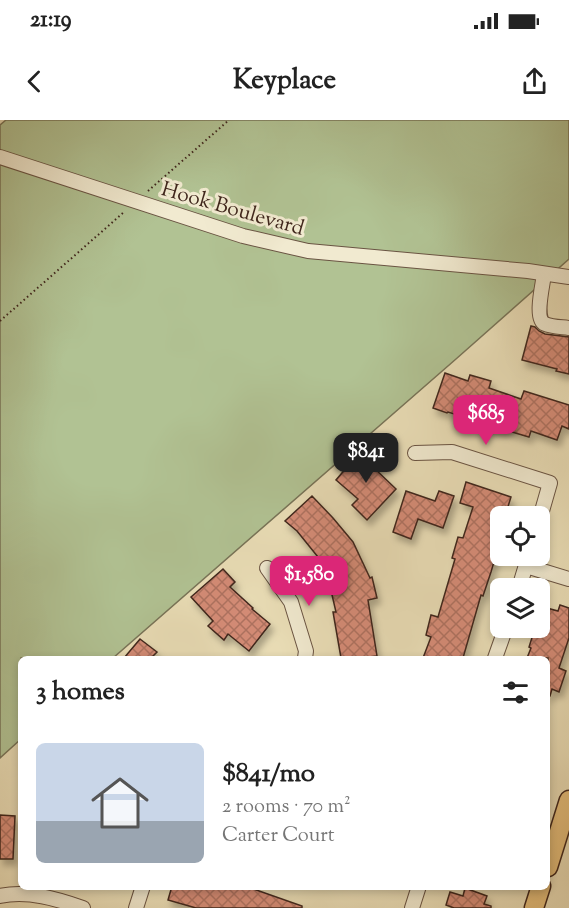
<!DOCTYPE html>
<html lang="en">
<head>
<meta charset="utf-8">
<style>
  :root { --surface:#fff; --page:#f6f6f6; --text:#222; --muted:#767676; --line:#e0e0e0; --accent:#db2777 }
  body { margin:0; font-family:"Sorts Mill Goudy",serif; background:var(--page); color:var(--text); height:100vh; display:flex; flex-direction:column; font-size:22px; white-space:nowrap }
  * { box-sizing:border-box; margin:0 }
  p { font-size:20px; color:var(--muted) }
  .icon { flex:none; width:33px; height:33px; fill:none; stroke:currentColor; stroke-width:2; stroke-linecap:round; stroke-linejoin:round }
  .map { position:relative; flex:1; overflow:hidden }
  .details { position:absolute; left:18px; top:536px; width:532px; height:234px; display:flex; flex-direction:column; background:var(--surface); border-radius:9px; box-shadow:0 3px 9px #0003 }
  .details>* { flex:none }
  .tools { position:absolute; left:490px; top:386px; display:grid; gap:12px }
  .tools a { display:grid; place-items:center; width:60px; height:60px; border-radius:9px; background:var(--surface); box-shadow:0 3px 9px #0003; font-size:30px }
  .price { position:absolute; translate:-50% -51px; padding:0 14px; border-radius:12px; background:var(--accent); color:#fff; font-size:20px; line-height:39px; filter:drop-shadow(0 2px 3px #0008) }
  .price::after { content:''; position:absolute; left:50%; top:36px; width:18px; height:14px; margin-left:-9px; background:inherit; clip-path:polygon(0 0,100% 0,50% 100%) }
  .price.current { background:#222; color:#fff }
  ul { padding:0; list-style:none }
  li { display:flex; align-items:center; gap:18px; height:150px; padding:0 18px }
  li+li { border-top:2px solid var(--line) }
  li span { display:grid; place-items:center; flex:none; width:168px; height:120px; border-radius:9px; color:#555 }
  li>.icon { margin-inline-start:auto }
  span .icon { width:72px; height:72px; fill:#fffc; stroke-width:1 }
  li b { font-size:26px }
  h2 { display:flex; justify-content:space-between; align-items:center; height:72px; padding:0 18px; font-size:26px }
  .status { display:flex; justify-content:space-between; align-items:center; height:42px; padding:0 30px; background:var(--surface); direction:ltr }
  .status svg { height:16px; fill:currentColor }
  header { display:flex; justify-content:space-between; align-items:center; height:78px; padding:0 18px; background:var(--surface); font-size:27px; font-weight:700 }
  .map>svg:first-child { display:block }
  .grass { fill:#b1c293; stroke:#787458; stroke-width:1.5 }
  .building { fill:url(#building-cross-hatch); stroke:#3f261c; stroke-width:1.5; filter:url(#shadow) }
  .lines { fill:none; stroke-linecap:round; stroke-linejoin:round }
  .minor-casing { stroke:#6a5443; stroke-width:16 }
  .major-casing { stroke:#3f261c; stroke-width:21 }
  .path { stroke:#3f261c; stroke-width:2; stroke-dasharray:1.5 3; stroke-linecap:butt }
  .minor { stroke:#f1ead0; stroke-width:14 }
  .major { stroke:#e5bf7c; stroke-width:18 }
  .labels { text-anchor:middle; stroke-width:6; stroke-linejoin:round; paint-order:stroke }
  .street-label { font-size:21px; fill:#3f261c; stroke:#f1ead0 }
</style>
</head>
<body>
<div class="status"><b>21:19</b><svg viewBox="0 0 49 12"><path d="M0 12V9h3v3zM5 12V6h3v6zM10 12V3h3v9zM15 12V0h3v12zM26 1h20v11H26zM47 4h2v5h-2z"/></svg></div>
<header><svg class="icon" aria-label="back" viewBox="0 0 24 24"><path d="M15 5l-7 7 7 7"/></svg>Keyplace<svg class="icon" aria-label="share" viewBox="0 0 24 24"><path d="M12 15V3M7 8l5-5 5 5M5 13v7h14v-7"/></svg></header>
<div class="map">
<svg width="569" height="788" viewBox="0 0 569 788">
  <defs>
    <pattern id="building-cross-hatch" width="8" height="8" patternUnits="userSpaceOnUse" patternTransform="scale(1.5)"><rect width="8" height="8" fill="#d58c77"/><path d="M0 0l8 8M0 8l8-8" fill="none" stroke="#ae7261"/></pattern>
    <filter id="shadow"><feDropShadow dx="3.5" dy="6" stdDeviation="3" flood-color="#0004"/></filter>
  </defs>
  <rect width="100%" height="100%" fill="#eadeb7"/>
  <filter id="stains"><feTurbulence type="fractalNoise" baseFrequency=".00333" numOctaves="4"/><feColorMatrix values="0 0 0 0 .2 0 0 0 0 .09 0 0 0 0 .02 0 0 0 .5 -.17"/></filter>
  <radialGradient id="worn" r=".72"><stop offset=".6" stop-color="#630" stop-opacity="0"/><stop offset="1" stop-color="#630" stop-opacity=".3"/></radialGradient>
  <path class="grass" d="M 6,0 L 569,0 L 569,139 L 456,239 L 113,538 L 21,538 L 21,619 L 0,638 L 0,5 Z"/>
  <g class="building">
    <path d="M 531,206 L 535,207 L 539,211 L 545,214 L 569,217 L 569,254 L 556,251 L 557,249 L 522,240 Z"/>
    <path d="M 445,253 L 468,261 L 470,255 L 491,261 L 489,268 L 521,279 L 524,271 L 569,285 L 569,309 L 562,306 L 557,320 L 531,311 L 529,317 L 502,309 L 501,310 L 483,304 L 484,303 L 448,292 L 447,293 L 433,288 Z"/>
    <path d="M 364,327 L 380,341 L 374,348 L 396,369 L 367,400 L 352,385 L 358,379 L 336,360 Z"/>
    <path d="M 466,362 L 511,377 L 505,396 L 501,396 L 501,418 L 491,452 L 483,476 L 481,475 L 463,538 L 423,538 L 431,517 L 426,515 L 431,495 L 438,497 L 455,439 L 452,438 L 458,417 L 463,418 L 473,387 L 460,383 Z"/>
    <path d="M 406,371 L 435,381 L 439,371 L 454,376 L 443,408 L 418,399 L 411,419 L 393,412 Z"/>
    <path d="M 312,376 L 333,398 L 353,422 L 370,458 L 372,457 L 377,478 L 368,480 L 377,536 L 360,538 L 341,538 L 333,492 L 336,492 L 329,462 L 327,463 L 317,444 L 322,442 L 297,411 L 285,401 Z"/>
    <path d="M 223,449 L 235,462 L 230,467 L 253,488 L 252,489 L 270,504 L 249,531 L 228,514 L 224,520 L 208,506 L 213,501 L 191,477 Z"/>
    <path d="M 560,485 L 569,488 L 569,518 L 559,548 L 566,551 L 559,572 L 552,569 L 550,576 L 548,576 L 548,538 L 527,538 L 531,528 L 529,527 L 535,508 L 540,510 L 540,496 L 543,487 L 558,491 Z"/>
    <path d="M 140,519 L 157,532 L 151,538 L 124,538 Z"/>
    <path d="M 0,695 L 15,696 L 13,739 L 0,739 Z"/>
    <path d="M 172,766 L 245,766 L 302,786 L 302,788 L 196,788 L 168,780 Z"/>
    <path d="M 465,768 L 487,776 L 484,784 L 491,786 L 491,788 L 454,788 L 446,785 L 450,772 L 463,776 Z"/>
  </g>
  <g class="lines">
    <g class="minor-casing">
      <g id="minor">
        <path d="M 0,37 L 243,116 L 308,131 L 528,151 L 569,157"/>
        <path d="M 544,154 C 543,164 534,199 545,204 C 552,207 562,207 569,208"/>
        <path d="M 415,333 L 452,332 L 550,363 L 540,398"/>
        <path d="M 526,446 L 569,459"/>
        <path d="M 267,448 L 291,482 L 306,531 L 305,538"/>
        <path d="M 519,468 L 529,435"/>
        <path d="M 495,538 L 506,507"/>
        <path d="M 0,776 C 28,770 57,779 83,788"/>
        <path d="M 136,788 L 143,766"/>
        <path d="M 412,788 L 419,766"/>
      </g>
    </g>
    <g class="major-casing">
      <g id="major">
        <path d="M 548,747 L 569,680"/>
        <path d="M 534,788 L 541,766"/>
      </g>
    </g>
    <g class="path">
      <path d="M 148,71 L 229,0"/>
      <path d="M 0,201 L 123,93"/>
    </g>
    <use href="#minor" class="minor"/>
    <use href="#major" class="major"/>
  </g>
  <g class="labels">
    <g class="street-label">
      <text transform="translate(233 88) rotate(16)" y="7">Hook Boulevard</text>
    </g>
  </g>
  <rect width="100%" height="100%" filter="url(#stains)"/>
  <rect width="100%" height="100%" fill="url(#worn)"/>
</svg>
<div class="tools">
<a><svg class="icon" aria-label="locate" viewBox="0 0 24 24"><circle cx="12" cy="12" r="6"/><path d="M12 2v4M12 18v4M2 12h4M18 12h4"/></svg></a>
<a><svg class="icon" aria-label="layers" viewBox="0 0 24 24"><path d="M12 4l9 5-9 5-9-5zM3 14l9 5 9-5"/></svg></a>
</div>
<b class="price" style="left:486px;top:326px">$685</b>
<b class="price current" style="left:366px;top:364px">$841</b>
<b class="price" style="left:309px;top:487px">$1,580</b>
<section class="details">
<h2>3 homes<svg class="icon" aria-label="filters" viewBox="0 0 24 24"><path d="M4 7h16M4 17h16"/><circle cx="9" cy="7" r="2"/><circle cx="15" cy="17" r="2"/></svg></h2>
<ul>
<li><span style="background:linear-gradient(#c9d6e8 65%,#9aa5b1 0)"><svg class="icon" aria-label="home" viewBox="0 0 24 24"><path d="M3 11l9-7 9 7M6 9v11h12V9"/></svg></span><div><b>$841/mo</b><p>2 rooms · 70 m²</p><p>Carter Court</p></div></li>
</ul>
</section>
</div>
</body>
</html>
